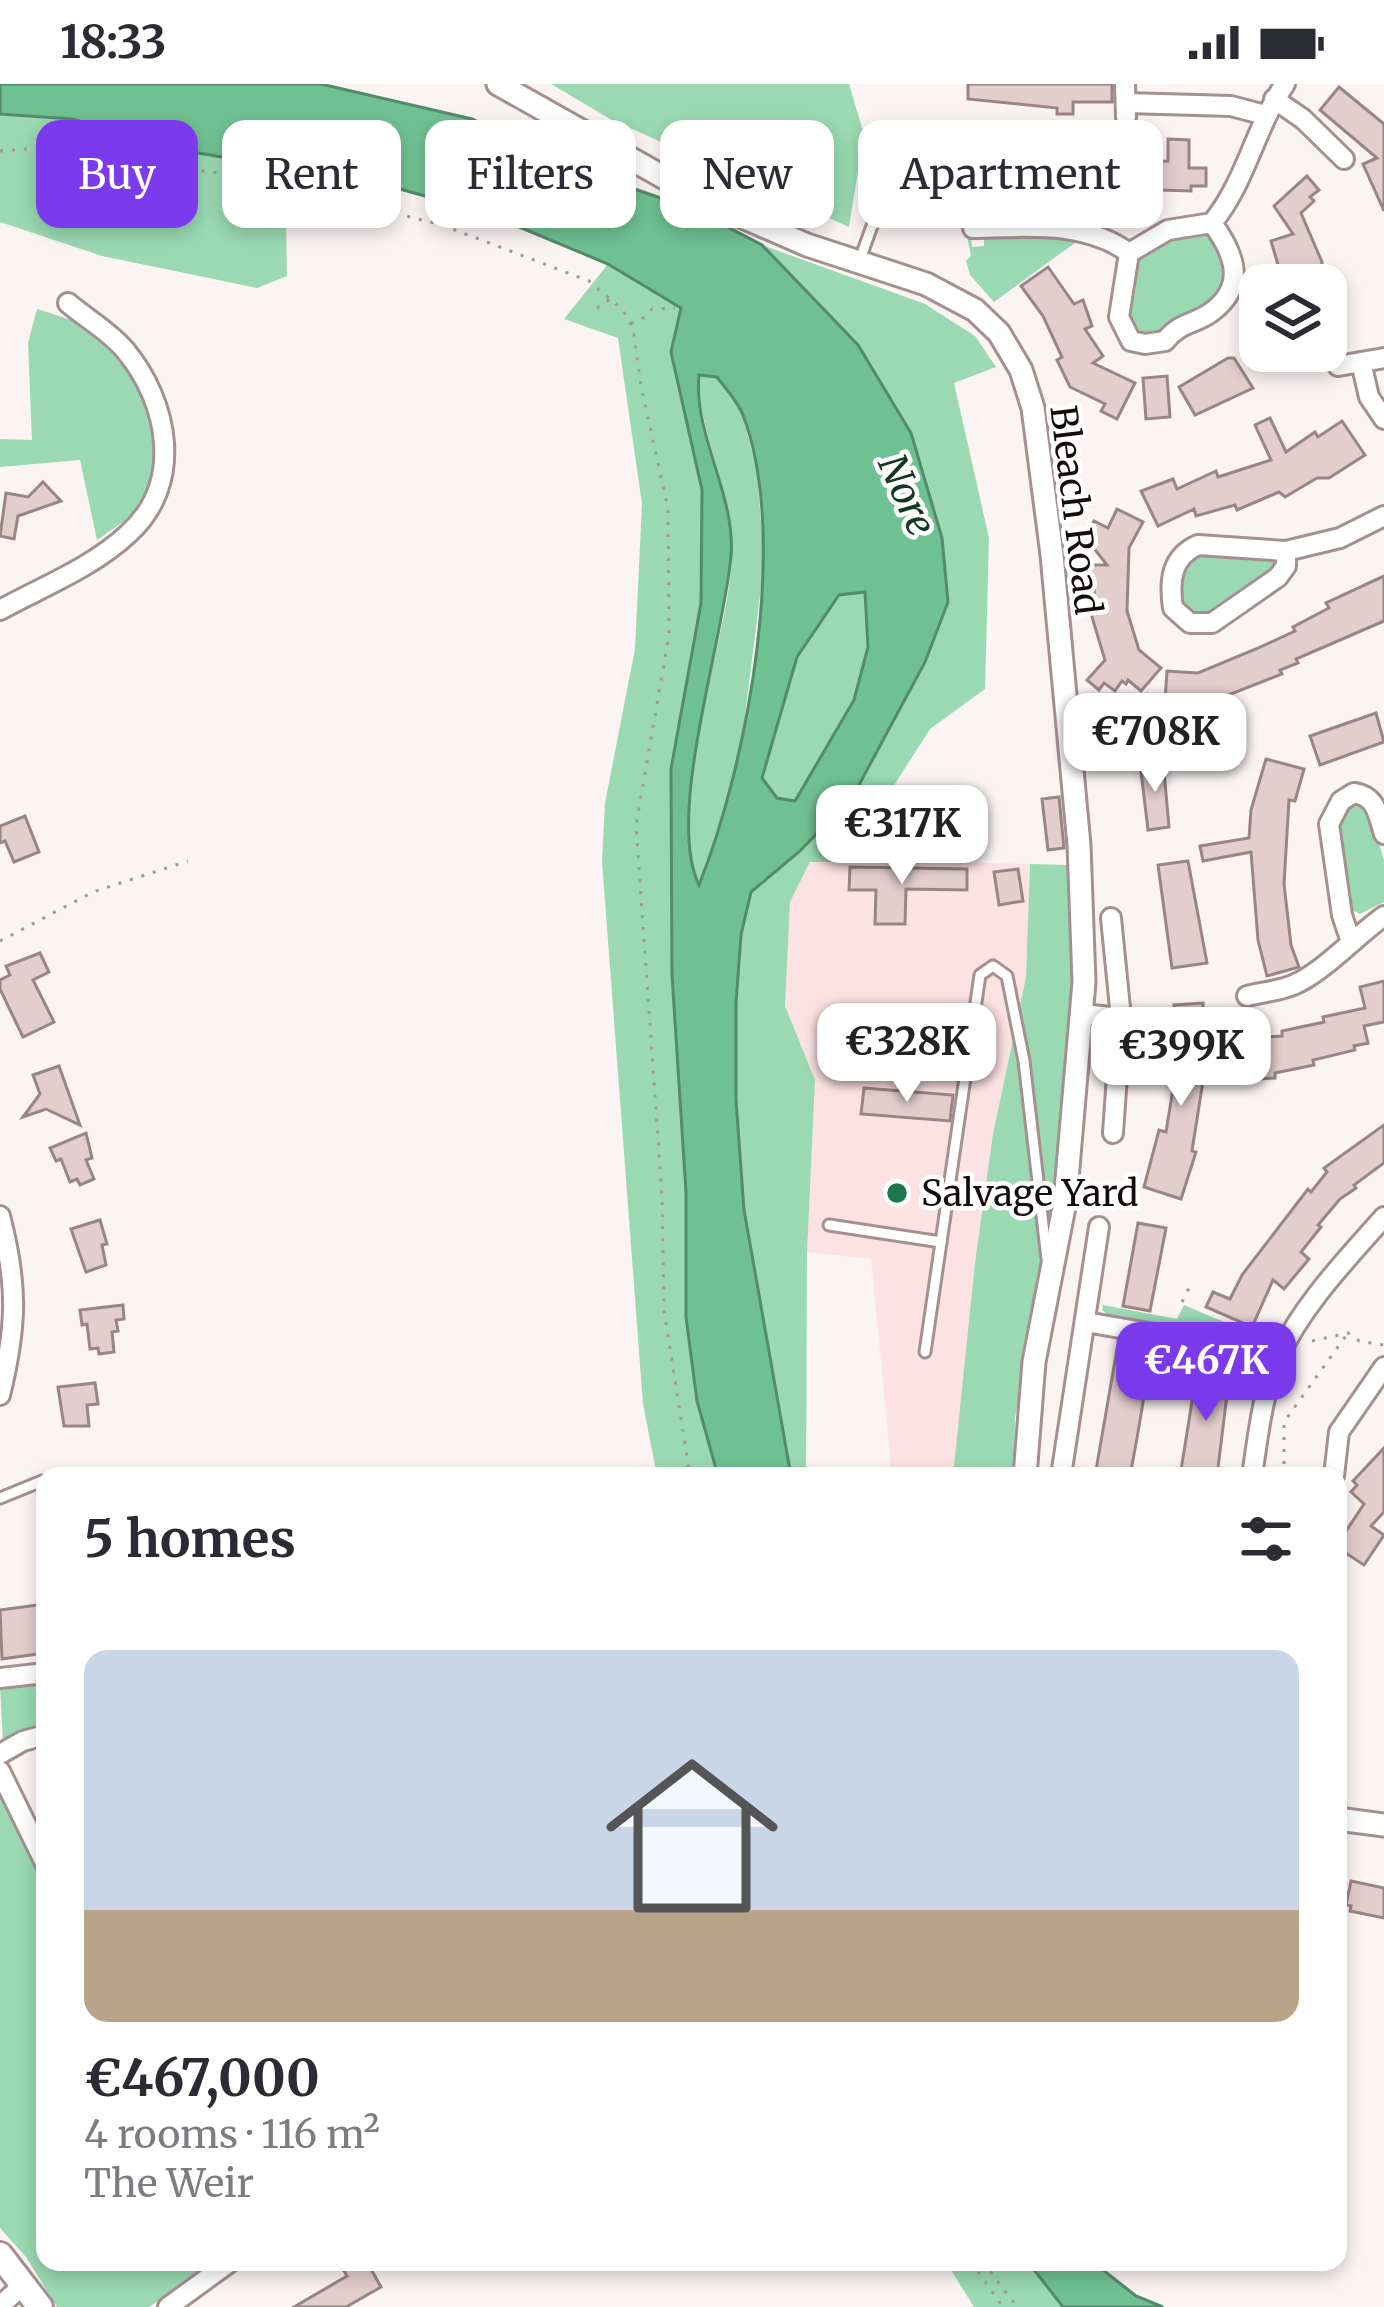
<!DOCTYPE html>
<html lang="en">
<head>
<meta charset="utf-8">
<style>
  :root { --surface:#fff; --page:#f7f7f7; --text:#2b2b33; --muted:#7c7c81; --accent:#7c3aed }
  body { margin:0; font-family:Merriweather,serif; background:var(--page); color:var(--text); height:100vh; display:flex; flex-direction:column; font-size:45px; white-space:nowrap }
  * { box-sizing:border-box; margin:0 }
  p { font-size:39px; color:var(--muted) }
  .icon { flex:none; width:66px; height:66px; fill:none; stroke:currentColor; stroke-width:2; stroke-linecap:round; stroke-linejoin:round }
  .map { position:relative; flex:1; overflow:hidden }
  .panel { position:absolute; left:36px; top:1383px; width:1311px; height:804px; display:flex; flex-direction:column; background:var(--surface); border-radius:24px; box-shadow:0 6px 18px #0003 }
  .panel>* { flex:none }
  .banner { position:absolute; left:36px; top:36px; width:1314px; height:108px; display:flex; gap:24px }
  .controls { position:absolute; left:1239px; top:180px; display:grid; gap:24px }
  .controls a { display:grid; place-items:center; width:108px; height:108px; border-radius:24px; background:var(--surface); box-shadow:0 6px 18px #0003; font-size:60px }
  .price { position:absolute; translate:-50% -102px; padding:0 27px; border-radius:24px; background:#fff; color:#222; font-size:39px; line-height:78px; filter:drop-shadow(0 3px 6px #0008) }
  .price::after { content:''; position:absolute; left:50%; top:72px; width:36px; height:27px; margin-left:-18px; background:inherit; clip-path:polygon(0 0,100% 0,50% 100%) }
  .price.current { background:var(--accent); color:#fff }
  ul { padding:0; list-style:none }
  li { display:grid; align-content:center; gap:24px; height:636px; padding:0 48px }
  li span { display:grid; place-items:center; height:372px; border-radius:24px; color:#555 }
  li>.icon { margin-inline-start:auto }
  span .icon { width:216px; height:216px; fill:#fffc; stroke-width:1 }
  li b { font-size:51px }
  h2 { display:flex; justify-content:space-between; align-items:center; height:144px; padding:0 48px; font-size:51px }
  .chip { padding:0 42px; border-radius:24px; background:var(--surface); box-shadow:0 6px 18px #0003; font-size:42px; line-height:108px }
  .chip.current { background:var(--accent); color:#fff }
  .status { display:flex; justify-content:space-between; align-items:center; height:84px; padding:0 60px; background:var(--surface); direction:ltr }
  .status svg { height:33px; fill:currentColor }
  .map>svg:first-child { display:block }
  .built { fill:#fce2e3 }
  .green { fill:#9ad9b2 }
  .water { fill:#70c192; stroke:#548b6a; stroke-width:3; fill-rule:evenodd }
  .building { fill:#e3cdcd; stroke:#9a8586; stroke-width:3 }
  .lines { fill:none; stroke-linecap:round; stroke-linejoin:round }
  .service-casing { stroke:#a59090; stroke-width:15 }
  .minor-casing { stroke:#a59090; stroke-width:24 }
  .tertiary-casing { stroke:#a59090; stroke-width:27 }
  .secondary-casing { stroke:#a59090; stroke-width:30 }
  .path { stroke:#a09898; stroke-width:3; stroke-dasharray:3 9; stroke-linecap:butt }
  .service { stroke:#fff; stroke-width:9 }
  .minor { stroke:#fff; stroke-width:18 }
  .tertiary { stroke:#fff; stroke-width:21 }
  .secondary { stroke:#fff; stroke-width:24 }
  .poi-dot { fill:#1d774c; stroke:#fff; stroke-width:4.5 }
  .labels { text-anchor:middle; stroke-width:9; stroke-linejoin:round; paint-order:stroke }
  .street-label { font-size:36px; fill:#130c0c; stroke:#fff }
  .poi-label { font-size:36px; fill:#130c0c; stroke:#fff; text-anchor:start }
  .water-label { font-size:39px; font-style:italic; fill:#133724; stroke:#fff }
</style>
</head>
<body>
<div class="status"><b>18:33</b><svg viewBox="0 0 49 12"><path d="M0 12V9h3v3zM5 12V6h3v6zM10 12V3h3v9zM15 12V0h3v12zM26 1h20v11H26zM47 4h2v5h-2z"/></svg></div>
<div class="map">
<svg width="1384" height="2223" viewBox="0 0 1384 2223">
  <rect width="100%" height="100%" fill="#fcf3f3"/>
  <path class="built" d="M 897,750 L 971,752 L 978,779 L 1030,780 L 1026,893 L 993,1050 L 953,1392 L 892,1392 L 871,1175 L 807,1168 L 815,996 L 785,922 L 790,818 L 810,778 L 854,778 Z"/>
  <g class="green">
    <path d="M 551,0 L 849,0 L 864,50 L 849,143 L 610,35 Z"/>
    <path d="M 0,30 L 72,35 L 192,68 L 285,84 L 287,192 L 257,204 L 102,172 L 0,138 Z"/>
    <path d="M 1202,147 C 1226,164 1233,195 1209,216 C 1192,232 1178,225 1160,250 L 1139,248 L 1130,235 L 1136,204 L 1132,189 L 1137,175 L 1166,157 Z"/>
    <path d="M 1047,150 L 1079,156 L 994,218 L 970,191 L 966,177 L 971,172 L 967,152 L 971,151 L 972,163 L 984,162 L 984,151 Z"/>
    <path d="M 762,161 L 925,220 L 975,252 L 996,283 L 954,299 L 989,454 L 985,605 L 930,645 L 845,778 L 810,778 L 790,818 L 785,922 L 815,996 L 807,1169 L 806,1392 L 791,1392 L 744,1126 L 736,1016 L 736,919 L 741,851 L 750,809 L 800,767 L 853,712 L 925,578 L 948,517 L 858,261 Z"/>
    <path d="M 608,180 L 682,224 L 672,268 L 702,406 L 701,519 L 671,685 L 672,891 L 686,1108 L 686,1233 L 697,1317 L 718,1392 L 657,1392 L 643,1320 L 602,777 L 605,719 L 635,565 L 642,420 L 618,254 L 564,235 Z"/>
    <path d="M 37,225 L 87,241 L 114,263 L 154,322 L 157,384 L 133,431 L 97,456 L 80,376 L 0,383 L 0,355 L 32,356 L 28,259 Z"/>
    <path d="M 698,291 L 717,293 L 742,328 L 757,387 L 764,479 L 739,680 L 699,803 C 662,712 728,568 732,470 C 734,409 699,351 698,291 Z"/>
    <path d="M 1205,467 L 1275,475 L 1277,481 L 1213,527 L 1195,531 L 1180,519 L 1179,483 L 1192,471 Z"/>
    <path d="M 865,508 L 868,563 L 854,616 L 795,718 L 776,714 L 762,694 L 797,573 L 839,510 Z"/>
    <path d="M 1351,717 L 1367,719 L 1384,776 L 1384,818 L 1360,830 L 1350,825 L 1337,739 Z"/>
    <path d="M 1030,780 L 1068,781 L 1074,923 L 1057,1114 L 1015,1334 L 1014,1392 L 953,1392 L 975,1179 L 993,1050 L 1026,893 Z"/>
    <path d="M 1103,1221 L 1177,1235 L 1184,1221 L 1257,1252 L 1256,1256 L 1108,1231 L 1102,1226 Z"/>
    <path d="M 45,1595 L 45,1643 L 3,1660 L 0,1601 Z"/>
    <path d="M 0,1706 L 45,1799 L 45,2178 L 216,2178 L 149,2223 L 57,2223 L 26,2173 L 0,2144 Z"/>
    <path d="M 946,2178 L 1028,2178 L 1063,2223 L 974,2223 Z"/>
  </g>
  <g class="water">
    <path d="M 0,0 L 321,0 L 472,35 L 583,87 L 695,126 L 762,161 L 858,261 L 911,349 L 942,454 L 948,518 L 925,578 L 853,712 L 800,767 L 751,808 L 741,851 L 736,919 L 736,1016 L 744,1126 L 791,1392 L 718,1392 L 697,1317 L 686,1233 L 686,1108 L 672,891 L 671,685 L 701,519 L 702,406 L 671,268 L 681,224 L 608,180 L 483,128 L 378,99 L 192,68 L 72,35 L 0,30 ZM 699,291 L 717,293 C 726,305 738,318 743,331 C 790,454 747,682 699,801 C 665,731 724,556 731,472 C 736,411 693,350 699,291 ZM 865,508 L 868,563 L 854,616 L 795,717 L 777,714 L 762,694 L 797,573 L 839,511 Z"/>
    <path d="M 1028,2178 L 1093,2178 L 1136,2212 L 1163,2223 L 1063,2223 Z"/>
  </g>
  <g class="building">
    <path d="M 968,0 L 1112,0 L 1112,18 L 1073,18 L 1073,30 L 1057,30 L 1057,24 L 968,15 Z"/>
    <path d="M 1339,3 L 1384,40 L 1384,127 L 1363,80 L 1377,74 L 1320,26 Z"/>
    <path d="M 1168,55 L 1189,56 L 1189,84 L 1206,84 L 1206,102 L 1191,102 L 1191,107 L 1158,106 L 1158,118 L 1145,122 L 1047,117 L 968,119 L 967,78 L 1021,75 L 1049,75 L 1049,79 L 1168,77 Z"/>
    <path d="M 1307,92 L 1319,106 L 1310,113 L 1314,117 L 1301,129 L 1322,178 L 1320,201 L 1278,201 L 1279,184 L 1271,157 L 1293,150 L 1274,122 Z"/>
    <path d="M 1048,183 L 1074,220 L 1083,216 L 1092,242 L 1085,245 L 1103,272 L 1093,279 L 1135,299 L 1117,335 L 1101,327 L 1105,320 L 1070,303 L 1057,276 L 1062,273 L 1043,232 L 1021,202 Z"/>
    <path d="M 1228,274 L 1234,274 L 1253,304 L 1195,331 L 1179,303 Z"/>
    <path d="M 1167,292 L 1170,333 L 1146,335 L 1143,294 Z"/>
    <path d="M 1270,334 L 1286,368 L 1315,348 L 1318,353 L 1342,337 L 1365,371 L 1329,394 L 1317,394 L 1285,413 L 1279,408 L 1237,426 L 1235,421 L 1196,432 L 1194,425 L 1158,442 L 1141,407 L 1173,395 L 1177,405 L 1216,387 L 1218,393 L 1271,376 L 1255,341 Z"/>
    <path d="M 43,398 L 61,417 L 18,432 L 14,455 L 0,452 L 6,409 L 28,413 Z"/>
    <path d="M 1117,425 L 1143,438 L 1129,464 L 1127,527 L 1139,566 L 1161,584 L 1141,607 L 1128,596 L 1126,600 L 1122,597 L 1115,607 L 1104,599 L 1099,606 L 1087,596 L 1105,576 L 1092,533 L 1095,499 L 1090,499 L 1091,481 L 1107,481 L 1086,454 L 1094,437 L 1108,444 Z"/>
    <path d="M 1384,492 L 1384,537 L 1296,575 L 1298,579 L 1280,586 L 1282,590 L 1208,619 L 1180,617 L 1179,633 L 1164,632 L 1167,587 L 1198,589 L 1256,565 L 1295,547 L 1293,543 L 1329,524 L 1326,519 Z"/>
    <path d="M 1376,629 L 1384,658 L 1320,681 L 1310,652 Z"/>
    <path d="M 1266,675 L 1304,685 L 1295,717 L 1289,716 L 1284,800 L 1291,861 L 1299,883 L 1267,892 L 1258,856 L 1251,768 L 1203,777 L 1200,762 L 1249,754 L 1251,726 Z"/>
    <path d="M 1163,676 L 1169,743 L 1148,746 L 1140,679 Z"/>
    <path d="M 1059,713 L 1064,764 L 1048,766 L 1042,715 Z"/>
    <path d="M 25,732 L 39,768 L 14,778 L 5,757 L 0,759 L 0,742 Z"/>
    <path d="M 1188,777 L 1207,879 L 1172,884 L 1158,781 Z"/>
    <path d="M 850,783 L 967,785 L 967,806 L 906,805 L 905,840 L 875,840 L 876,806 L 849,806 Z"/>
    <path d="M 1018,785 L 1023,817 L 999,821 L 994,788 Z"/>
    <path d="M 40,869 L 49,888 L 33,896 L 54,938 L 23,953 L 0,905 L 0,896 L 10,891 L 6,882 Z"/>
    <path d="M 1384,897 L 1384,938 L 1364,942 L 1368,959 L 1354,962 L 1355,966 L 1313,976 L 1314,981 L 1275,989 L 1275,994 L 1259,995 L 1258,986 L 1237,987 L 1235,955 L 1282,952 L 1282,947 L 1324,938 L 1323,933 L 1365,924 L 1360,903 Z"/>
    <path d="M 1203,919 L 1205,984 L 1192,1067 L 1196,1068 L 1181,1115 L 1144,1103 L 1159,1046 L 1166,1048 L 1178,974 L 1183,975 L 1182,938 L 1175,938 L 1174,921 Z"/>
    <path d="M 59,982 L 80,1041 L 46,1025 L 23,1033 L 40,1010 L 33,991 Z"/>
    <path d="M 864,1004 L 953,1011 L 950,1037 L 861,1030 Z"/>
    <path d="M 1384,1041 L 1384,1079 L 1354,1101 L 1356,1104 L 1340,1115 L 1318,1141 L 1321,1143 L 1301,1168 L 1309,1175 L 1284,1205 L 1273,1196 L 1252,1243 L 1206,1223 L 1213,1208 L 1230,1215 L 1242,1191 L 1308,1105 L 1311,1108 L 1327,1088 L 1324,1084 Z"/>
    <path d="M 86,1049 L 92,1074 L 86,1076 L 94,1095 L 80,1101 L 77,1095 L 70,1098 L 61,1075 L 56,1077 L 50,1064 Z"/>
    <path d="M 100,1136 L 107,1160 L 102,1161 L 106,1181 L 86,1188 L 71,1145 Z"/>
    <path d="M 1138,1139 L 1166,1144 L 1150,1227 L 1123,1222 Z"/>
    <path d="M 123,1221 L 124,1235 L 116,1236 L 118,1247 L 112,1248 L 114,1268 L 99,1270 L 98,1264 L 90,1265 L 87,1240 L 82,1241 L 80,1226 Z"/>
    <path d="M 1117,1265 L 1151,1271 L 1137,1354 L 1130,1392 L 1095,1392 Z"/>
    <path d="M 1207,1282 L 1230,1286 L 1217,1392 L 1180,1392 L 1197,1287 L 1205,1289 Z"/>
    <path d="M 95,1299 L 98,1320 L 87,1321 L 89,1342 L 64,1342 L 58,1303 Z"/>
    <path d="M 1384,1364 L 1384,1428 L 1371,1442 L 1384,1451 L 1364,1481 L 1338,1464 L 1338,1442 L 1346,1447 L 1364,1420 L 1351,1408 L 1357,1401 L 1353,1397 Z"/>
    <path d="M 45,1520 L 45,1569 L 2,1575 L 0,1526 Z"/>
    <path d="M 1351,1797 L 1384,1804 L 1384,1834 L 1350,1827 L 1351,1822 L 1346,1821 Z"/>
    <path d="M 355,2178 L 367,2178 L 381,2203 L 346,2223 L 294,2223 L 347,2192 L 343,2185 Z"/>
  </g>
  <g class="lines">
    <g class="service-casing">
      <g id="service">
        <path d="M 859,178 L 880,120"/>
        <path d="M 829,1141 L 941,1158"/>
        <path d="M 925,1268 L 980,891 L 993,882 L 1007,892 L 1024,977 L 1047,1175"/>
        <path d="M 0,1414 L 42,1397"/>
        <path d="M 230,2178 L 251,2178"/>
      </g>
    </g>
    <g class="minor-casing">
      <g id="minor">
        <path d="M 1125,0 L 1126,33"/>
        <path d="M 1274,15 L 1303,35 L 1344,75"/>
        <path d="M 1126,19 L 1231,22 L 1265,31"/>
        <path d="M 1212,139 C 1232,166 1248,199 1214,226 C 1196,241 1182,236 1165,257 L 1145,260 L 1131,257 L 1119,233 L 1129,169 L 1168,146 L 1212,139 C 1246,98 1255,43 1285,0"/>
        <path d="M 973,144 C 1025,143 1085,136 1129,169"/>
        <path d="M 1361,278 L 1369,313 L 1384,335"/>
        <path d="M 1338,282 L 1384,274"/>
        <path d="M 1286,467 L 1286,482 L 1278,493 L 1212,539 L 1190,539 L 1173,524 C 1169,497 1171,473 1198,461 L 1286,467 L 1340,454 L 1384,432"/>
        <path d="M 0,526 C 42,503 93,483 128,450 C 184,400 169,319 125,266 C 109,247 87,235 68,219"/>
        <path d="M 1111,834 L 1121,934 L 1113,1049"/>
        <path d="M 1350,855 L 1342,831 L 1329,740 L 1341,717 L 1354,709 C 1377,712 1378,732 1384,750"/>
        <path d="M 1247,912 C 1262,908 1279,907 1293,901 C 1321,890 1357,851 1384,832"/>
        <path d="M 1082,930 L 1121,934"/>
        <path d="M 0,1132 C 18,1201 17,1242 0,1311"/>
        <path d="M 1086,1238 L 1279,1272"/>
        <path d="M 1061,1392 L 1099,1143"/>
        <path d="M 1252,1392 C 1258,1353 1262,1310 1278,1274 C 1302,1221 1347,1175 1384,1133"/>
        <path d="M 1334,1392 L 1339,1348 L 1384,1283"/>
        <path d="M 0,1594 L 45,1589"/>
        <path d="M 0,1670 L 23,1657 L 45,1651"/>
        <path d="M 0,1687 L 45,1779"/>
        <path d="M 0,2222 L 24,2200"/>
        <path d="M 168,2223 L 230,2178"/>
      </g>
    </g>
    <g class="tertiary-casing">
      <g id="tertiary">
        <path d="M 498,0 L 704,116 L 807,161 L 926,200 L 975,226 L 999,249 L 1021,286 L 1033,324 L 1052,471 L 1079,761 L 1084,898 L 1065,1118 L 1034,1278 L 1025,1392"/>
        <path d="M 1338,1735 L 1384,1741"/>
      </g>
    </g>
    <g class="secondary-casing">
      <path id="secondary" d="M 0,2171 L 40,2223"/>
    </g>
    <g class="path">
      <path d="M 0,67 L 56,63 L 115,78 L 249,92 L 280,115 L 330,113 L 442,141 L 589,197 L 623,226 L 633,244 L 641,302 L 668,425 L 669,551 L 636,741 L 662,1112 L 664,1226 L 690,1392"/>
      <path d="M 597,224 L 610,215"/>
      <path d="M 631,239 L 640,237 L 652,225 L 675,224"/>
      <path d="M 0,857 L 93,808 L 188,777"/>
      <path d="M 1182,1218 L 1191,1200"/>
      <path d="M 1312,1257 L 1348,1249 L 1359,1257 L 1384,1261"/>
      <path d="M 1284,1392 L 1284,1338 L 1348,1249"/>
      <path d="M 971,2178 L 1003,2223"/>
      <path d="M 983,2178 L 1017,2223"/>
    </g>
    <use href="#service" class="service"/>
    <use href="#minor" class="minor"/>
    <use href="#tertiary" class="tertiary"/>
    <use href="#secondary" class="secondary"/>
  </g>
  <circle class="poi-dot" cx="897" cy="1109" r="12"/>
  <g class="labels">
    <g class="street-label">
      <text transform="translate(1076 426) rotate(83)" y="13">Bleach Road</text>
    </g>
    <g class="poi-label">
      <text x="921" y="1122">Salvage Yard</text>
    </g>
    <g class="water-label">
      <text transform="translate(907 411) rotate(66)" y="14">Nore</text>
    </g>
  </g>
</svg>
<div class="controls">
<a><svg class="icon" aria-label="layers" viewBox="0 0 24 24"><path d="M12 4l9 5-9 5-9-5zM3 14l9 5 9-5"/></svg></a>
</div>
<b class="price" style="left:1155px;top:711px">€708K</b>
<b class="price" style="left:902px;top:803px">€317K</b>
<b class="price" style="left:907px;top:1021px">€328K</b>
<b class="price" style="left:1181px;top:1025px">€399K</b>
<b class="price current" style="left:1206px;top:1340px">€467K</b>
<div class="banner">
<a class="chip current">Buy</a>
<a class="chip">Rent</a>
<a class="chip">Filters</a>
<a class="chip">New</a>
<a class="chip">Apartment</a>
</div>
<section class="panel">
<h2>5 homes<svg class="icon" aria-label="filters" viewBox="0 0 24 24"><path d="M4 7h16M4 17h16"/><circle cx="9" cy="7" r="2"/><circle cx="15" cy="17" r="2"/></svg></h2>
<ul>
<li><span style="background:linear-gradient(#c9d6e8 70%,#b9a48a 0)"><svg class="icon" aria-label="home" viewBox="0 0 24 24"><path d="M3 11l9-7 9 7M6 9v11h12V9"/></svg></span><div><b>€467,000</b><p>4 rooms · 116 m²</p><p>The Weir</p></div></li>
</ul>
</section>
</div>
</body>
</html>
